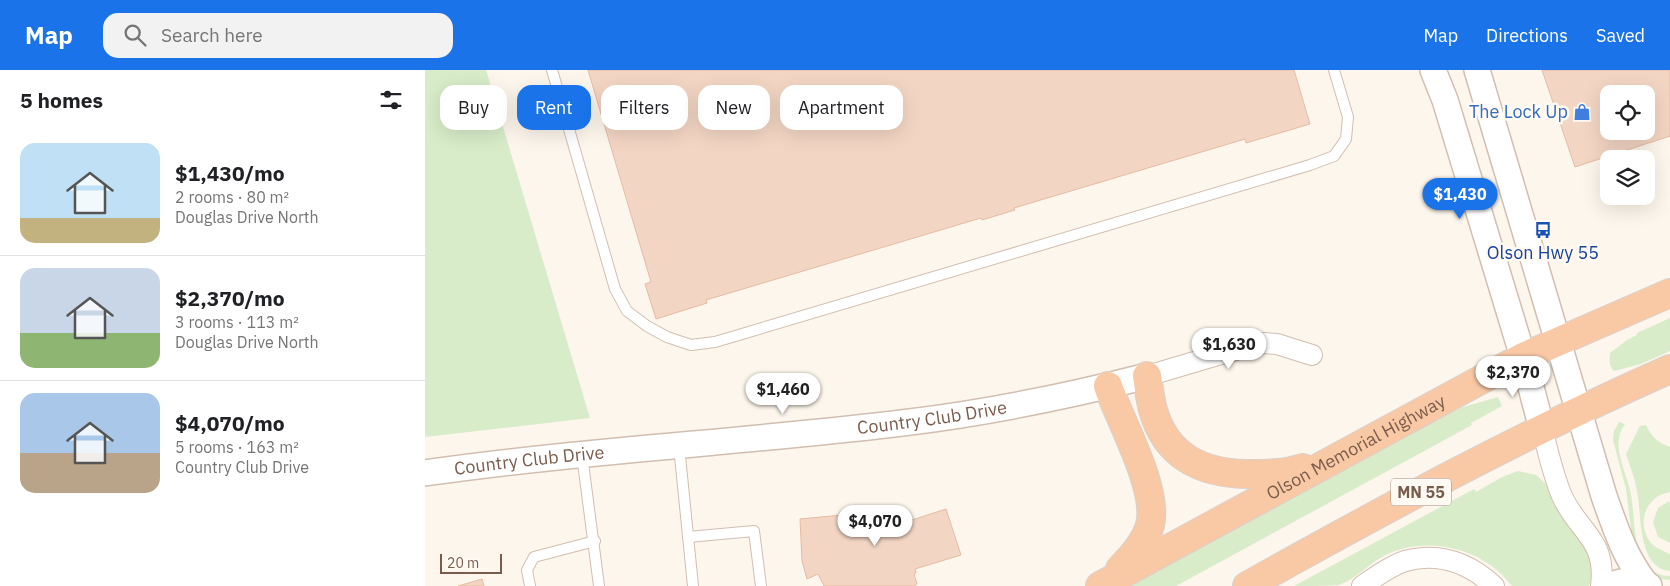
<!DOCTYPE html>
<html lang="en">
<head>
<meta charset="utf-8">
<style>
  :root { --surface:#fff; --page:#f2f2f2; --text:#202124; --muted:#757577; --line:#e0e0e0; --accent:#1a73e8 }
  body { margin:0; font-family:"IBM Plex Sans",sans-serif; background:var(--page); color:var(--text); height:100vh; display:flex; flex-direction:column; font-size:19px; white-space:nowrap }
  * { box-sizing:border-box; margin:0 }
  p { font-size:16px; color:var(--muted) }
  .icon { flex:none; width:28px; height:28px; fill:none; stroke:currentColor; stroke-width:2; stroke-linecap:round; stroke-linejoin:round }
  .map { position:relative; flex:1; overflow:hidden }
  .panel { display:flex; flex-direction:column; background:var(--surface); width:425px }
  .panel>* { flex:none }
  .guide { position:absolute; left:15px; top:15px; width:475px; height:45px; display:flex; gap:10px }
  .controls { position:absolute; left:1175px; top:15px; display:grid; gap:10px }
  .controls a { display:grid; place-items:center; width:55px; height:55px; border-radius:10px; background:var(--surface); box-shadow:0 5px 20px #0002; font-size:25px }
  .scale { position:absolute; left:15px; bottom:12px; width:62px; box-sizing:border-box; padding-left:5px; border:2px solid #7a5c4d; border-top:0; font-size:14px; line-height:18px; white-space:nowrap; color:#7a5c4d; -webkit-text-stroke:4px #fffaf3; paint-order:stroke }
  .price { position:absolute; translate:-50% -42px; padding:0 11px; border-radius:18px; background:#fff; color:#222; font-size:16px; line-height:32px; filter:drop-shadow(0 1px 2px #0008) }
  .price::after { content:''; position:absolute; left:50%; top:30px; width:15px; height:11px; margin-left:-8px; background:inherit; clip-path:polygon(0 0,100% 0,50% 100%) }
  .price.selected { background:var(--accent); color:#fff }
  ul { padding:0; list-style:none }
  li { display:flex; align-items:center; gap:15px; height:125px; padding:0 20px }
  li+li { border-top:1px solid var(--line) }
  li span { display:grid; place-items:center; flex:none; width:140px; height:100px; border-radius:15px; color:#555 }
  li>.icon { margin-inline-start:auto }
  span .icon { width:60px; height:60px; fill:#fffc; stroke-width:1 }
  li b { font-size:21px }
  h2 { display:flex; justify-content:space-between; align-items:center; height:60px; padding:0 20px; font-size:21px }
  .chip { padding:0 18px; border-radius:15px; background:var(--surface); box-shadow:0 5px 20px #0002; font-size:18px; line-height:45px }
  .chip.selected { background:var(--accent); color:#fff }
  header { display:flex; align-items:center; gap:30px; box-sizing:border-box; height:70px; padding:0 25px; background:var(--accent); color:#fff }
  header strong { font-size:24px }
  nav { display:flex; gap:28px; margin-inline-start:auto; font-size:18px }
  .search { width:350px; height:45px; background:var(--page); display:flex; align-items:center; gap:12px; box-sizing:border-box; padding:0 18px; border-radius:15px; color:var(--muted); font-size:19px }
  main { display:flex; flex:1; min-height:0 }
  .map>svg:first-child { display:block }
  .green { fill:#d8ecc9 }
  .building { fill:#f3d5c3; stroke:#e6bba3; fill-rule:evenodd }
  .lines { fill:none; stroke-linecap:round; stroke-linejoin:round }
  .service-casing { stroke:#d1beb0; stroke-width:12 }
  .minor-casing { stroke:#d1beb0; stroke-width:22 }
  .tertiary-casing { stroke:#d1beb0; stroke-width:28 }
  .trunk-casing { stroke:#dad1cd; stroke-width:30 }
  .service { stroke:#fff; stroke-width:10 }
  .minor { stroke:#fff; stroke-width:20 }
  .tertiary { stroke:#fff; stroke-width:25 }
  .trunk { stroke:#f9c8a4; stroke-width:28 }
  .labels { text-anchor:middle; stroke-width:5; stroke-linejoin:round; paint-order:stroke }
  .shield { fill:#fffaf3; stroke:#a28b7f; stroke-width:1 }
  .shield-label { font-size:16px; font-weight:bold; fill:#7a5c4d }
  .shop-label { font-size:18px; fill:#366cbe; stroke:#fffaf3; text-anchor:end }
  .transit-label { font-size:18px; fill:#164399; stroke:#fffaf3 }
  .street-label { font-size:18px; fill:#7a5c4d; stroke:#fffaf3 }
</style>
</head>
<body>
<header>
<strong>Map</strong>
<div class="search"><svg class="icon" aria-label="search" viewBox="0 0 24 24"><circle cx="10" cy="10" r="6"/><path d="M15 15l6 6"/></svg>Search here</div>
<nav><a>Map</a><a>Directions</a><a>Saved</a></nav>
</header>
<main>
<section class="panel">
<h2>5 homes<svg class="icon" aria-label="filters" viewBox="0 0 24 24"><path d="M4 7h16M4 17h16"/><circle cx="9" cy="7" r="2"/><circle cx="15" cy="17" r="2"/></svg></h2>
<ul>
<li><span style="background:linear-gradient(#bfe0f5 75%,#c2b280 0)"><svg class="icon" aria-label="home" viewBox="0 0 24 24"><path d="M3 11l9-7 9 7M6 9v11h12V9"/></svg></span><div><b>$1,430/mo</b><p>2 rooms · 80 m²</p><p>Douglas Drive North</p></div></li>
<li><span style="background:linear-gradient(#c9d6e8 65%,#8fb573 0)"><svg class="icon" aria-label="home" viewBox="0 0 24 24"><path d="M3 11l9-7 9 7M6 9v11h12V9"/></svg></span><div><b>$2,370/mo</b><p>3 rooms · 113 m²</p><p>Douglas Drive North</p></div></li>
<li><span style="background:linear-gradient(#a9c7e8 60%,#b9a48a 0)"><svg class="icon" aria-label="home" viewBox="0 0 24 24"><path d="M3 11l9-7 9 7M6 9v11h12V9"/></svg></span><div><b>$4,070/mo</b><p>5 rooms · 163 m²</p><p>Country Club Drive</p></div></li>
</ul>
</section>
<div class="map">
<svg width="1245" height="516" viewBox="0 0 1245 516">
  <rect width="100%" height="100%" fill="#fdf6ec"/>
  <g class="green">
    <path d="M 0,0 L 61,0 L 165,348 L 0,367 Z"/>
    <path d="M 1245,248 L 1245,281 L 1216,294 L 1189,301 C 1184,296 1184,290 1185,283 L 1202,270 L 1212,265 L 1212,263 Z"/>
    <path d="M 1073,327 L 1077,336 L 1046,353 L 1047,355 L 751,516 L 705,516 L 1009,350 L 1038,337 Z"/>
    <path d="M 1194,352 L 1200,354 C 1185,375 1200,398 1205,420 C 1212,447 1203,505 1245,506 L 1245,510 L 1236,509 L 1226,504 L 1208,475 L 1201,419 L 1188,370 L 1189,361 Z"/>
    <path d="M 1221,355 C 1226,366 1233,373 1245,377 L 1245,422 C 1220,426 1210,455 1227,474 C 1232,479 1239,481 1245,484 L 1245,501 C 1212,498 1217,445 1212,421 C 1210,409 1205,396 1201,384 L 1215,356 Z"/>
    <path d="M 1093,401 L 1111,405 L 1119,412 C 1132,430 1162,469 1166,489 C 1168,497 1168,509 1164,516 L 1087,516 C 1083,512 1079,506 1074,502 C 1044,475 995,467 959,486 C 944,493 931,509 914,515 C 906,516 879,516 869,516 L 1049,419 L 1051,422 L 1077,407 Z"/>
    <path d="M 1244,431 L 1245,436 L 1245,473 L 1233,467 L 1228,452 L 1233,438 Z"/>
  </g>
  <g class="building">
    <path d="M 163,0 L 869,0 L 885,54 L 821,73 L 820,69 L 589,138 L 590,140 L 557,150 L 556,148 L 281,230 L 282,233 L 231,249 L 220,214 L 226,212 Z"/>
    <path d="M 1117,0 L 1245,0 L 1245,66 L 1150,97 ZM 1184,24 L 1221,24 L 1221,61 L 1184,61 Z"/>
    <path d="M 480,439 L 484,451 L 521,439 L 536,485 L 490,499 L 491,503 L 489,504 L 492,514 L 489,516 L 399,516 L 393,504 L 382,509 L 377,491 L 375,449 Z"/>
    <path d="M 57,509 L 59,516 L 33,516 Z"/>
  </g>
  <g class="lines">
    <g class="service-casing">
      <g id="service">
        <path d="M 127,0 L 190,219 L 202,241 L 222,256 L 242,267 L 266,275 L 290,272 L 885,95 L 909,86 L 921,69 L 923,47 L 909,0"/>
        <path d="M 254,376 L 268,516"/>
        <path d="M 157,385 L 174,516"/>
        <path d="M 263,467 L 329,461 L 336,516"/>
        <path d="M 105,516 L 102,500 L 109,487 L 170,471"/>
      </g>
    </g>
    <g class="minor-casing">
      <g id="minor">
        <path d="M 722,306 L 803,282 L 839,273 L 852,274 L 887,285"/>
        <path d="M 1117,359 C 1123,381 1128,405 1137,426 C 1153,462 1182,469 1176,516"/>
        <path d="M 937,516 C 950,507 965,496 980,491 C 1014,482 1044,493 1069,516"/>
      </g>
    </g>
    <g class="tertiary-casing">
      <g id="tertiary">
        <path d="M 1008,0 L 1020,30 L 1098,287 L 1117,359"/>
        <path d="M 1052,0 L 1179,426 C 1190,457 1200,488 1221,514"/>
        <path id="s1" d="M 0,403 C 161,380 324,372 485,352 C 565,342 644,326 722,306"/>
        <path d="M 1184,516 C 1197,510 1211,508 1224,516"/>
      </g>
    </g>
    <g class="trunk-casing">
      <g id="trunk">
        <path d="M 722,306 C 724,318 725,329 728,340 C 741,386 776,403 821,404 C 840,404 859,404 878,398"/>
        <path d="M 683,316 C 695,351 734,419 725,455 C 721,471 707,487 695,499"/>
        <path id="s2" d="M 675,516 L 1098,287 L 1245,223"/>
        <path d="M 822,516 C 960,439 1100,363 1245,299"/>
      </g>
    </g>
    <use href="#service" class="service"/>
    <use href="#minor" class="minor"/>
    <use href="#tertiary" class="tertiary"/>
    <use href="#trunk" class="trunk"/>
  </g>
  <defs>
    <g id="shop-bare" transform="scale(1.35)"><path d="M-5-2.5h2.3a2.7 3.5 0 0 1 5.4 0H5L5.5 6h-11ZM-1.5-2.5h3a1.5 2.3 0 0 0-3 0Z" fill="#3f7fe0" stroke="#fffaf3" stroke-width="2.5" paint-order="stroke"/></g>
    <g id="bus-bare" transform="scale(1.35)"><path d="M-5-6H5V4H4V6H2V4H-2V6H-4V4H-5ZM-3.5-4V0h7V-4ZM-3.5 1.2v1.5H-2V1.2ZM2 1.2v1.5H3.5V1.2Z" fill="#1a4fb4" stroke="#fffaf3" stroke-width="2.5" paint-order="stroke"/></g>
  </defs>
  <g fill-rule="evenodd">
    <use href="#shop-bare" x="1157" y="42"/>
    <use href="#bus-bare" x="1118" y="160"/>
  </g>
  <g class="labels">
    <rect class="shield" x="966" y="408.5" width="60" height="27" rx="4"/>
    <g class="shield-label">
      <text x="996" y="428">MN 55</text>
    </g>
    <g class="shop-label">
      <text x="1143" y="48">The Lock Up</text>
    </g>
    <g class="transit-label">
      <text x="1118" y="189">Olson Hwy 55</text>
    </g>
    <g class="street-label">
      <text dy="6" stroke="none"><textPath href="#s1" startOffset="510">Country Club Drive</textPath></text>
      <text dy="6" stroke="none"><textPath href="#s2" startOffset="291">Olson Memorial Highway</textPath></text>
      <text dy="6" stroke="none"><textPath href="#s1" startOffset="105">Country Club Drive</textPath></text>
    </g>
  </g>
</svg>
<div class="controls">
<a><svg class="icon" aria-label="locate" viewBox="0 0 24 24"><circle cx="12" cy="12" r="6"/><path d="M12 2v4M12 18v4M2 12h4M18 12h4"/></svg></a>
<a><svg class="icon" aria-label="layers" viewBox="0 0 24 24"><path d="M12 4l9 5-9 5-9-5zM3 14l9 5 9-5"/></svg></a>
</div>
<div class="scale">20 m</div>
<b class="price selected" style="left:1035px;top:150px">$1,430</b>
<b class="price" style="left:804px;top:300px">$1,630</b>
<b class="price" style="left:1088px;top:328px">$2,370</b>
<b class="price" style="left:358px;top:345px">$1,460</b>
<b class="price" style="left:450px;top:477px">$4,070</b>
<div class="guide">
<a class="chip">Buy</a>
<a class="chip selected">Rent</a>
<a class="chip">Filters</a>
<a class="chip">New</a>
<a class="chip">Apartment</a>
</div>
</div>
</main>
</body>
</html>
